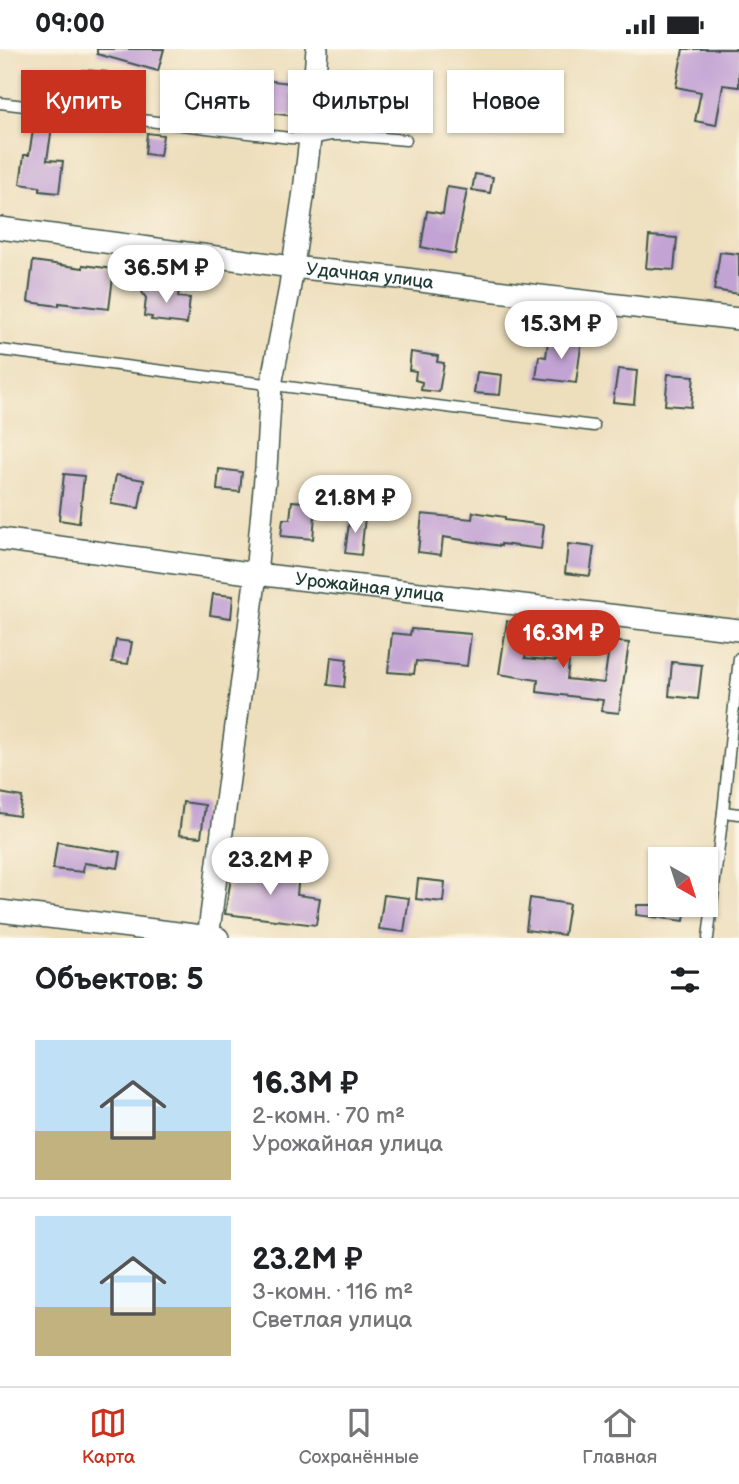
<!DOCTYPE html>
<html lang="ru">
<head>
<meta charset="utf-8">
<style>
  :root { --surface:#fff; --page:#f2f2f2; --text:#202124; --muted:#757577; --line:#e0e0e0; --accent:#c8321e }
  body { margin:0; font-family:"Balsamiq Sans",sans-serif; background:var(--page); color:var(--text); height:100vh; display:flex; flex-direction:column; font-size:26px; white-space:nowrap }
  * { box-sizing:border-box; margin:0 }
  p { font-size:23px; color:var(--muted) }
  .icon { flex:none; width:38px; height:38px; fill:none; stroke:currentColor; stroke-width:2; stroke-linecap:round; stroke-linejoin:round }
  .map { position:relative; height:889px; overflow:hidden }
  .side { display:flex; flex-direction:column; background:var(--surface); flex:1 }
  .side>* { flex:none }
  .banner { position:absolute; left:21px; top:21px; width:698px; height:63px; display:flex; gap:14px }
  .needle { width:46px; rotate:141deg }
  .controls { position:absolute; left:648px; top:798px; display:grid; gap:14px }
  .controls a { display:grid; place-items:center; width:70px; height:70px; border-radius:0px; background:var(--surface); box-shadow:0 2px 5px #0004; font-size:35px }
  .price { position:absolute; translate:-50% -60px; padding:0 16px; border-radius:24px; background:#fff; color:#222; font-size:23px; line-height:46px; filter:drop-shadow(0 2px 4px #0008) }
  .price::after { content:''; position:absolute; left:50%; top:42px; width:21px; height:16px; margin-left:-10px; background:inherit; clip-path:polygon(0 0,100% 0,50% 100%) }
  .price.selected { background:var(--accent); color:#fff }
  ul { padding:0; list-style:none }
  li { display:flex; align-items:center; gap:21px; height:175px; padding:0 35px }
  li+li { border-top:2px solid var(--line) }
  li span { display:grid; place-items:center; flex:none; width:196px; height:140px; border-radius:0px; color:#555 }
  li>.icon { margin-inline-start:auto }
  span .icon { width:84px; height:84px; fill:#fffc; stroke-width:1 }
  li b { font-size:30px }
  h2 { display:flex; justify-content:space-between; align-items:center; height:84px; padding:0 35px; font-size:30px }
  .tag { padding:0 24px; border-radius:0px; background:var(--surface); box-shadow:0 2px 5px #0004; font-size:24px; line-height:63px }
  .tag.selected { background:var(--accent); color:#fff }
  .status { display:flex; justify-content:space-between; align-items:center; height:49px; padding:0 35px; background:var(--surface); direction:ltr }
  .status svg { height:19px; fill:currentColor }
  .tab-bar { display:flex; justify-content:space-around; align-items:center; height:98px; border-top:2px solid var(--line); background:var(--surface); font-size:19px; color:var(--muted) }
  .tab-bar a { display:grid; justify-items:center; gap:4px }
  .tab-bar .selected { color:var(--accent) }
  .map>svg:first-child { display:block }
  .building { fill:#c2a3d4 }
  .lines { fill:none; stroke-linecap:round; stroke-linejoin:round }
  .lane-casing { stroke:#3e5548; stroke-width:13 }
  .street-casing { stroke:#3e5548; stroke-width:24 }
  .lane { stroke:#fff; stroke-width:10 }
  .street { stroke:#fff; stroke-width:21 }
  .labels { text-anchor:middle; stroke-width:7; stroke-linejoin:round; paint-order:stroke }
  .street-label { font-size:18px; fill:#1f3d34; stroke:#fcf5e5 }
</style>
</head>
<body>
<div class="status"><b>09:00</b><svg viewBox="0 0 49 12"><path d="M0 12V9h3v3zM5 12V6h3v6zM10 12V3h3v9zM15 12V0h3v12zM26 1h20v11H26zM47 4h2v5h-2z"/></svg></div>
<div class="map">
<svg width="739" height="889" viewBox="0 0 739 889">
  <rect width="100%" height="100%" fill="#fcf5e5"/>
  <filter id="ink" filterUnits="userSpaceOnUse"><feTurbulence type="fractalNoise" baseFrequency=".0143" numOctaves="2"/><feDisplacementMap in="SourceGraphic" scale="14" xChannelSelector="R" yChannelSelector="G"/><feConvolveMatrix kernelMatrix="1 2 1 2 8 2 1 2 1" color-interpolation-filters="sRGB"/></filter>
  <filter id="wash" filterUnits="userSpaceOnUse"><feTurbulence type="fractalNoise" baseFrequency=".00686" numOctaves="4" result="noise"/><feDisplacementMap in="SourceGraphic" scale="28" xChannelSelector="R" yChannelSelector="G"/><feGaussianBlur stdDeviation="1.57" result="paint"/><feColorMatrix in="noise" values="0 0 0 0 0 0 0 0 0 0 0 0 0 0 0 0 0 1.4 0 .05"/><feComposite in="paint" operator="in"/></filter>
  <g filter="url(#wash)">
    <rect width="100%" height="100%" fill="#eddebc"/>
    <g id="blocks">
      <g class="building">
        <path d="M 97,0 L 164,0 L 158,22 L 97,5 Z"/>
        <path d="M 683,0 L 739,0 L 739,38 L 723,36 L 716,76 L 695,72 L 701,43 L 676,38 Z"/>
        <path d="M 83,21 L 107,23 L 106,42 L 82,39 Z"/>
        <path d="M 228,28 L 255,32 L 255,30 L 291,34 L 289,44 L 297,45 L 294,67 L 251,62 L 252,59 L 224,55 Z"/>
        <path d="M 338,30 L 379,34 L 375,70 L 334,66 Z"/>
        <path d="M 35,69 L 53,72 L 47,111 L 63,112 L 59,144 L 40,142 L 40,138 L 20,135 L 24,106 L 29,106 Z"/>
        <path d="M 147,84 L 163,86 L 160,107 L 145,105 Z"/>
        <path d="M 475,125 L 493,128 L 490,144 L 472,141 Z"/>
        <path d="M 447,138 L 467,141 L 455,205 L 421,198 L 427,162 L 443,165 Z"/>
        <path d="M 649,187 L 677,189 L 674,221 L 646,219 Z"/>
        <path d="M 720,203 L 739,205 L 739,245 L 714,241 Z"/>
        <path d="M 33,212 L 83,219 L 83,216 L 114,220 L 109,260 L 59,254 L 59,257 L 28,253 Z"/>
        <path d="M 155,231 L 160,238 L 179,241 L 178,248 L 190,249 L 187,275 L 151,271 L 152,268 L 144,267 L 146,249 L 142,243 Z"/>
        <path d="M 560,287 L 582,290 L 576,334 L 536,329 L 539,307 L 546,308 L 548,292 L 559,293 Z"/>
        <path d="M 411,303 L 438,307 L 437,313 L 444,314 L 439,343 L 421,341 L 422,333 L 415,331 L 416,322 L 409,321 Z"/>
        <path d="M 618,320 L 637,322 L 634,355 L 613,353 Z"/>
        <path d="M 477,323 L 502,326 L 500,346 L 474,344 Z"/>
        <path d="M 668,325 L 694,327 L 691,358 L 665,356 Z"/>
        <path d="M 219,420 L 242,423 L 240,443 L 217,441 Z"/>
        <path d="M 64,425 L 84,427 L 79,474 L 59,471 Z"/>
        <path d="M 116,426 L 144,431 L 139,459 L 111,455 Z"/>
        <path d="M 292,452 L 316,454 L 313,490 L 281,487 L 283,470 L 290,470 Z"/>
        <path d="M 473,463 L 505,468 L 505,471 L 544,476 L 541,500 L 501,495 L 501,497 L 443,488 L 441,506 L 418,503 L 422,465 L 472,470 Z"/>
        <path d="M 350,466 L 365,468 L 361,506 L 345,504 Z"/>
        <path d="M 568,495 L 594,498 L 590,527 L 565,524 Z"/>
        <path d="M 213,545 L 233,547 L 231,569 L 210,566 Z"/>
        <path d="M 507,572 L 530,575 L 525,609 L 569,613 L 567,630 L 604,634 L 610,592 L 629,594 L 619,664 L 601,662 L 603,651 L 537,643 L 538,631 L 499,625 Z"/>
        <path d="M 411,580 L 471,585 L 467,617 L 416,612 L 414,625 L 388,623 L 392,584 L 410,586 Z"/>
        <path d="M 116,591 L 132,593 L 128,615 L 112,613 Z"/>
        <path d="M 331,608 L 347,610 L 344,638 L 328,636 Z"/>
        <path d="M 672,613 L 702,616 L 698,650 L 669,647 Z"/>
        <path d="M 0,744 L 22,748 L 19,767 L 0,764 Z"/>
        <path d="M 183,753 L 205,756 L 201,788 L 179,786 Z"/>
        <path d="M 57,793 L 121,803 L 118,819 L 84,814 L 83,823 L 53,820 Z"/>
        <path d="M 233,817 L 271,823 L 299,825 L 297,846 L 320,849 L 316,876 L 225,865 Z"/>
        <path d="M 418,830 L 445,833 L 443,853 L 416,850 Z"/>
        <path d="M 384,846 L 409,849 L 404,883 L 379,880 Z"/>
        <path d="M 530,849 L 569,855 L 564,886 L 526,881 Z"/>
        <path d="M 637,856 L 686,856 L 684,872 L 636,866 Z"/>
      </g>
    </g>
  </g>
  <g filter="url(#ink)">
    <use href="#blocks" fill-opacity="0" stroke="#3e5548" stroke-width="2"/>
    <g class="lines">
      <g class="lane-casing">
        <g id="lane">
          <path d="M 0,54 L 290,89 L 310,90 L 331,86 L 349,86 L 406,91"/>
          <path d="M 0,301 L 594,377"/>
          <path d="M 723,763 L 739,765"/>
          <path d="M 708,889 L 723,763 L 739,609"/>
        </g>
      </g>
      <g class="street-casing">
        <g id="street">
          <path id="s1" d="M 0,179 L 292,218 L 399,229 L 488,241 L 739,270"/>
          <path id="s2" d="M 0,490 L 256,525 L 739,581"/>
          <path d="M 0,862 L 218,889"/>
          <path d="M 208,889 L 256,525 L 266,419 L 271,336 L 289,243 L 304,142 L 310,90 L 317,0"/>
        </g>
      </g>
      <use href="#lane" class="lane"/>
      <use href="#street" class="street"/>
    </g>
  </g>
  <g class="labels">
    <g class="street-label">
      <text dy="6" stroke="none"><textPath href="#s1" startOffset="373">Удачная улица</textPath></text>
      <text dy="6" stroke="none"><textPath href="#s2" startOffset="373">Урожайная улица</textPath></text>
    </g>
  </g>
</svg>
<div class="controls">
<a><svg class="needle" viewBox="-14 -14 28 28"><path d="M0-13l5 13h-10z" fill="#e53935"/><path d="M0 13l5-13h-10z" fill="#757577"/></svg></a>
</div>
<b class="price" style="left:166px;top:256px">36.5M ₽</b>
<b class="price" style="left:561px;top:312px">15.3M ₽</b>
<b class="price" style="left:355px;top:486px">21.8M ₽</b>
<b class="price selected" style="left:563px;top:621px">16.3M ₽</b>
<b class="price" style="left:270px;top:848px">23.2M ₽</b>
<div class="banner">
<a class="tag selected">Купить</a>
<a class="tag">Снять</a>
<a class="tag">Фильтры</a>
<a class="tag">Новое</a>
</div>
</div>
<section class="side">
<h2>Объектов: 5<svg class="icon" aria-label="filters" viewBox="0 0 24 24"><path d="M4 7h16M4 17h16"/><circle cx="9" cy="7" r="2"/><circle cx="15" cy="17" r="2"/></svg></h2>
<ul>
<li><span style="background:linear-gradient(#bfe0f5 65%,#c2b280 0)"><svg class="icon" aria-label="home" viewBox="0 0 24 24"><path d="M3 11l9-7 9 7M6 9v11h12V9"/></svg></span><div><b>16.3M ₽</b><p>2-комн. · 70 m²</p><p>Урожайная улица</p></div></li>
<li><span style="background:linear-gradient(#bfe0f5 65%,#c2b280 0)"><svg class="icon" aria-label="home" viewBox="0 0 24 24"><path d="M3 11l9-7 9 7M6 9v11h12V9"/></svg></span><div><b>23.2M ₽</b><p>3-комн. · 116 m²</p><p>Светлая улица</p></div></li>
</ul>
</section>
<nav class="tab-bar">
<a class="selected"><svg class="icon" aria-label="map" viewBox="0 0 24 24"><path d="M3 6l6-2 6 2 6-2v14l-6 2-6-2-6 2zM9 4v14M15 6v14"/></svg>Карта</a>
<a><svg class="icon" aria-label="saved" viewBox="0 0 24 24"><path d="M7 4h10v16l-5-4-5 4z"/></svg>Сохранённые</a>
<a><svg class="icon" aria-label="home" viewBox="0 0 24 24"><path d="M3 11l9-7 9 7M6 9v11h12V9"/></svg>Главная</a>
</nav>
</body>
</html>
